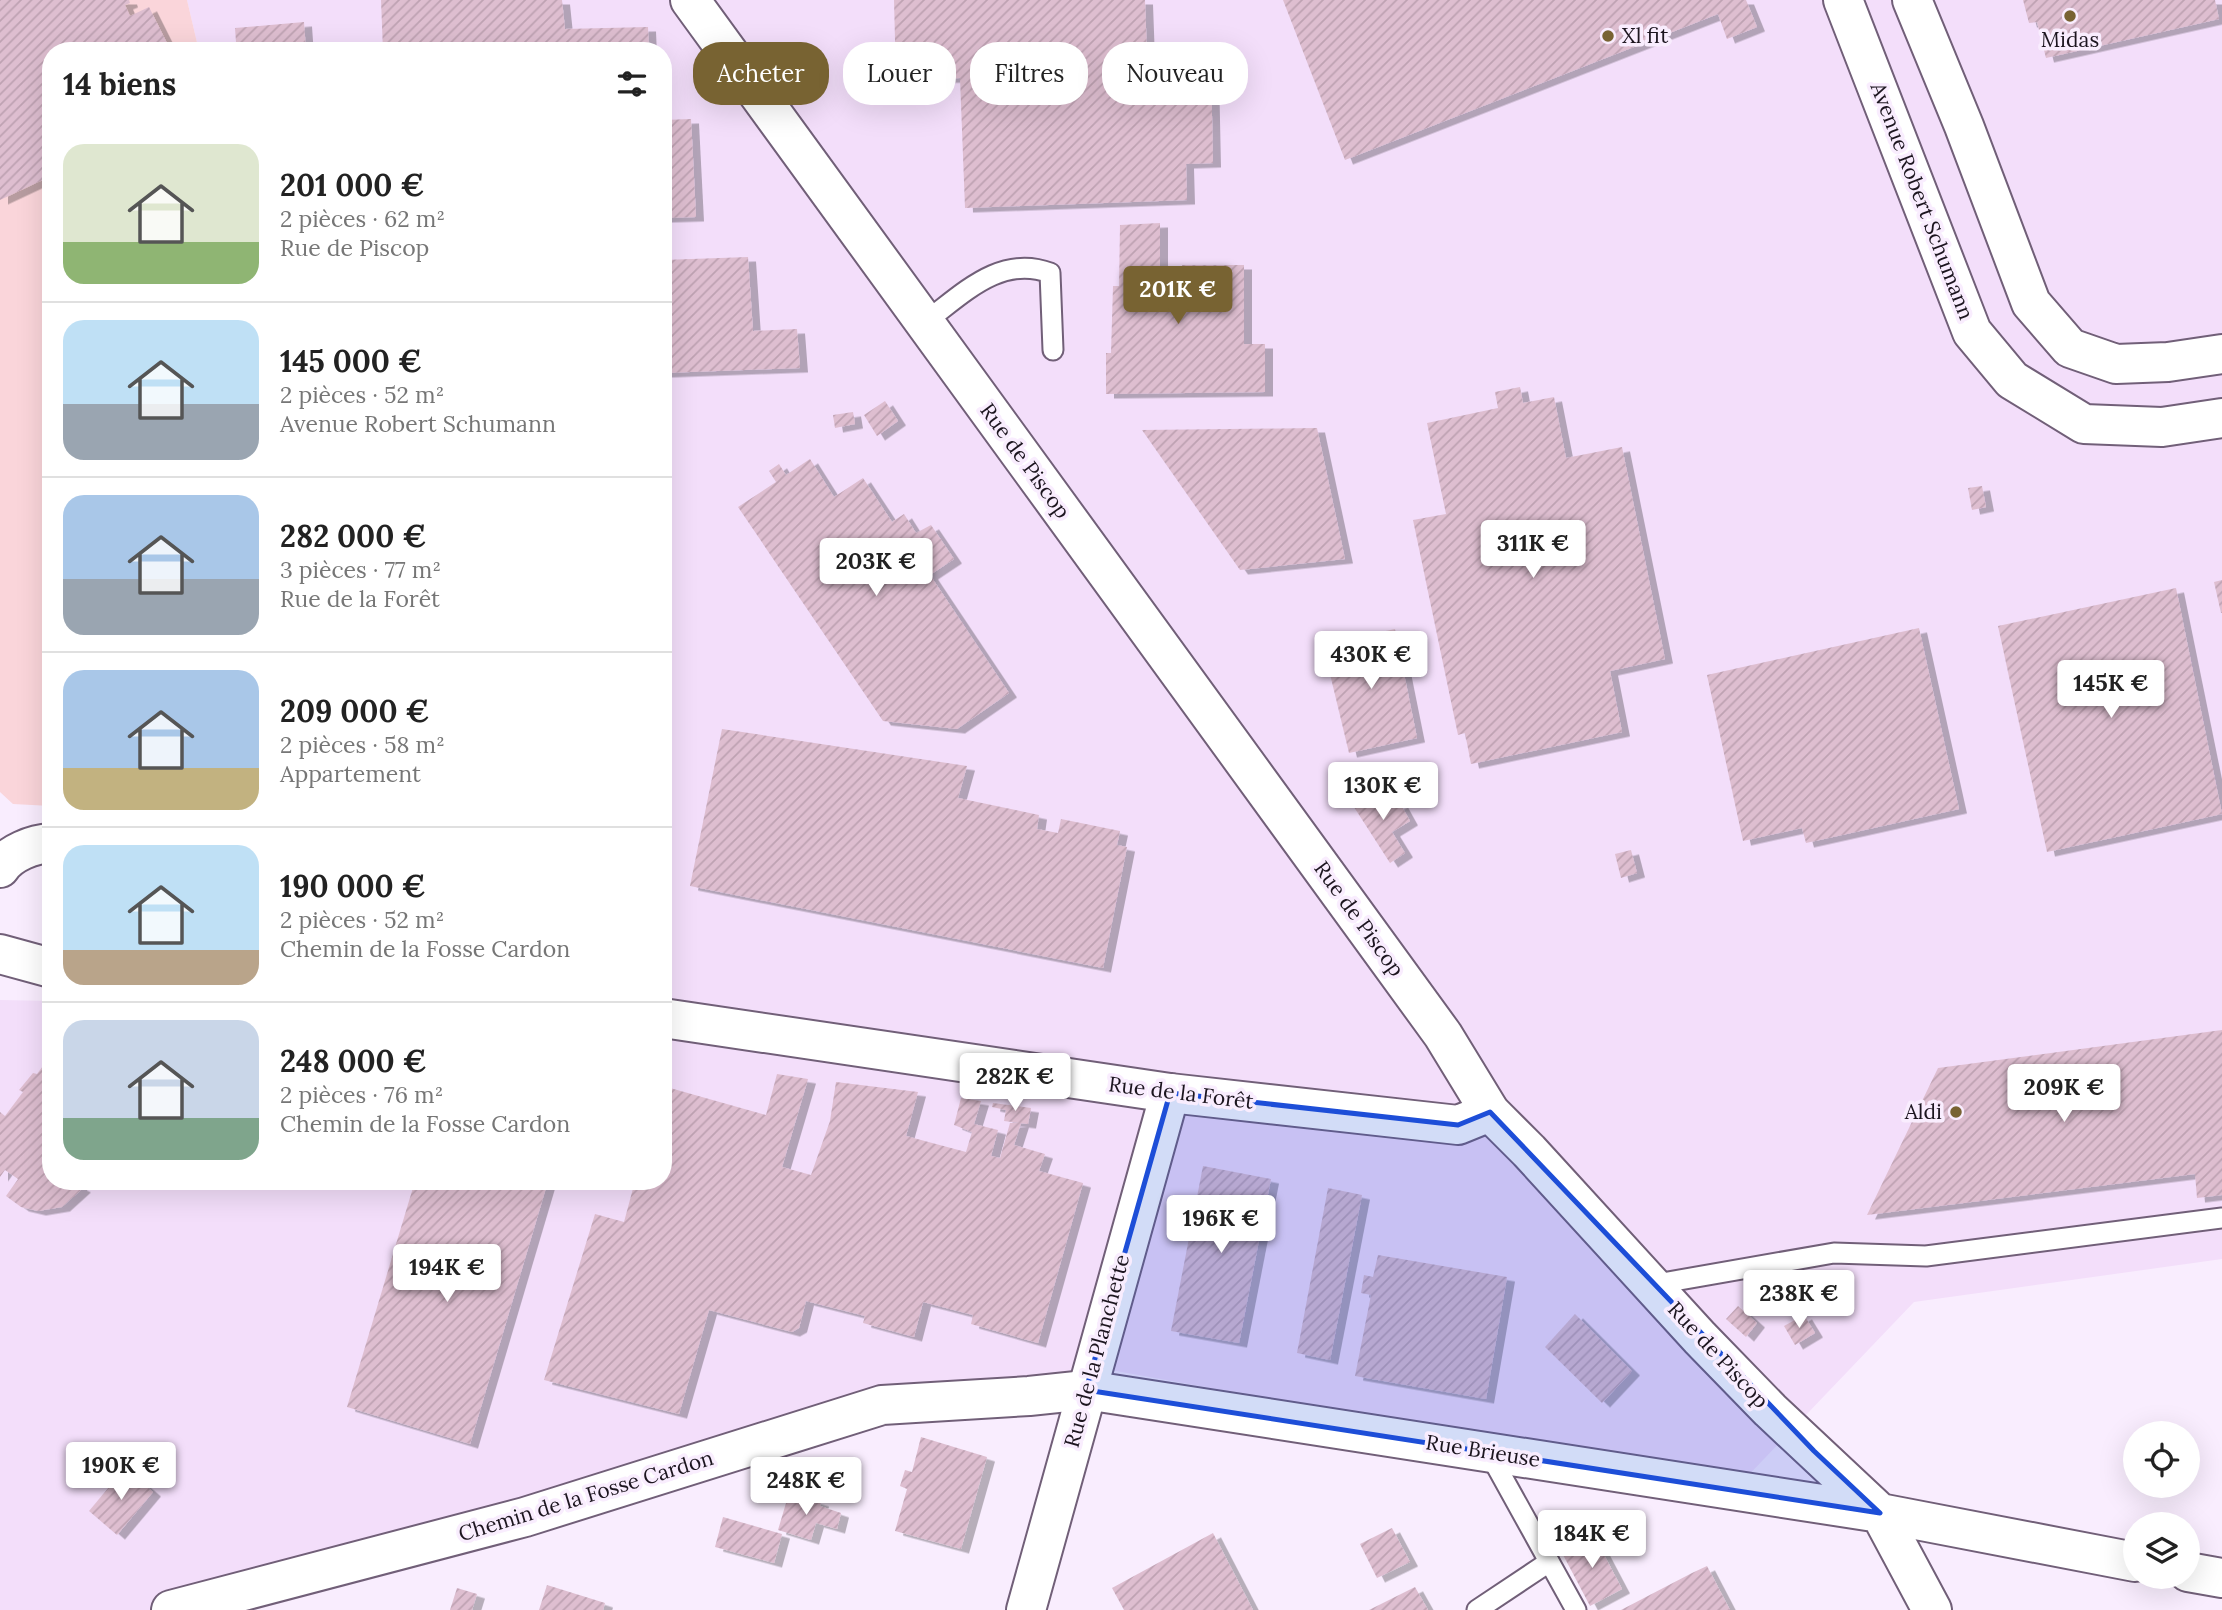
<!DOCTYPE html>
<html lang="fr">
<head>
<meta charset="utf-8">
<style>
  :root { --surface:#fff; --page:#f6f6f6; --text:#222; --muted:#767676; --line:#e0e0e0; --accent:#786332 }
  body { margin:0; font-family:Lora,serif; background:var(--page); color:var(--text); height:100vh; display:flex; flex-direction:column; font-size:26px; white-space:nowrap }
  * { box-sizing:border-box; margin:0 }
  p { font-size:23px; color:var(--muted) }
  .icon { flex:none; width:38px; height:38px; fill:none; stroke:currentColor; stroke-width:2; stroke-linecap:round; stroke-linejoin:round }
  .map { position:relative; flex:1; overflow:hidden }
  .side { position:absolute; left:42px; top:42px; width:630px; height:1148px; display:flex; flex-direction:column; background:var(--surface); border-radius:28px; box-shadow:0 7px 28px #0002 }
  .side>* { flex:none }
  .hud { position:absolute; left:693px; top:42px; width:665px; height:63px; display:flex; gap:14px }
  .buttons { position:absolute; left:2123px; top:1421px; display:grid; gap:14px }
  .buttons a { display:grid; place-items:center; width:77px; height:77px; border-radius:50%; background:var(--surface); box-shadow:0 7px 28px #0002; font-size:35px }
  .price { position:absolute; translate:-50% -60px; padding:0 16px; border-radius:7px; background:#fff; color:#222; font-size:23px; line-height:46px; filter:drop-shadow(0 2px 4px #0008) }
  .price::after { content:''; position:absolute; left:50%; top:42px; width:21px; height:16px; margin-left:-10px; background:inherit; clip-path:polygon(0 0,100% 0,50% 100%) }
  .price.on { background:var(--accent); color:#fff }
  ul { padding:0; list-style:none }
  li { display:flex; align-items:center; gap:21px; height:175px; padding:0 21px }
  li+li { border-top:2px solid var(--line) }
  li span { display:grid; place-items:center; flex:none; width:196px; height:140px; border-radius:21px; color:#555 }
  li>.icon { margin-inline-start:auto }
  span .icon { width:84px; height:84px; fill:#fffc; stroke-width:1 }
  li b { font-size:30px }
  h2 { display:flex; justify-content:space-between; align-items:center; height:84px; padding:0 21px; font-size:30px }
  .pill { padding:0 24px; border-radius:28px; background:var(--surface); box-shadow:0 7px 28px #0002; font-size:24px; line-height:63px }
  .pill.on { background:var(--accent); color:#fff }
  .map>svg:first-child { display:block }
  .built { fill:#f3defa }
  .grass { fill:#fad5da }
  .building { fill:url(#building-hatch); filter:url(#shadow) }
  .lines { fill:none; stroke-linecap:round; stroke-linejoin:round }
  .service-casing { stroke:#715f78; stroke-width:23 }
  .minor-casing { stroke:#715f78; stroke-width:42 }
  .tertiary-casing { stroke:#715f78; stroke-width:42 }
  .service { stroke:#fff; stroke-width:19 }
  .minor { stroke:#fff; stroke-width:38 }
  .tertiary { stroke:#fff; stroke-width:38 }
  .marked { fill:#1d4ed8; fill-opacity:0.2; stroke:#1d4ed8; stroke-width:5; stroke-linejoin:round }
  .poi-dot { fill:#786332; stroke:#f9edfe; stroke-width:2.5 }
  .labels { text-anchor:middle; stroke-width:7; stroke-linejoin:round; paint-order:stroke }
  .poi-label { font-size:21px; fill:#1c151f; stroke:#f9edfe; text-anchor:start }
  .street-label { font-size:21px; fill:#1c151f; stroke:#f9edfe }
</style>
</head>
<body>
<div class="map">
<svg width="2222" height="1610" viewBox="0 0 2222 1610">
  <defs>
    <pattern id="building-hatch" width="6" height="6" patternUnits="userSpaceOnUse" patternTransform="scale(1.75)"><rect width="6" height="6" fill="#debed0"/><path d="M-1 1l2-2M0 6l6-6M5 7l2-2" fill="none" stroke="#bea2b2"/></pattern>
    <filter id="shadow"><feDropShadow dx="8" dy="4.5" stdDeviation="0" flood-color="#0004"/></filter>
  </defs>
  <rect width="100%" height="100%" fill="#f9edfe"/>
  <path class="built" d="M 187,0 L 2222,0 L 2222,1259 L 1914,1302 L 1741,1483 L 1105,1369 L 887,1401 L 164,1610 L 0,1610 L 0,1000 L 51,1001 L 51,1181 L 663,1181 L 663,51 L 199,51 Z"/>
  <path class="grass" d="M 0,0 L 187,0 L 199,51 L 51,51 L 51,806 L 13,804 L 0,792 Z"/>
  <g class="building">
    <path d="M 0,0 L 129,0 L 130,3 L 125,5 L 130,16 L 149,7 L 171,51 L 51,51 L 51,176 L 0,200 Z"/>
    <path d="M 381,0 L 562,0 L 565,29 L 648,27 L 649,51 L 383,51 Z"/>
    <path d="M 894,0 L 1145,0 L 1147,55 L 1182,56 L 1183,70 L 1211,68 L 1213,163 L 1186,164 L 1187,200 L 965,208 L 960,78 L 896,80 Z"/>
    <path d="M 1283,0 L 1746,0 L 1757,27 L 1727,39 L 1718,14 L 1345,160 Z"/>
    <path d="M 2023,0 L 2215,0 L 2219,19 L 2046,58 L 2037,22 L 2029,23 Z"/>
    <path d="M 304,22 L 306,51 L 214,51 L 213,44 L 236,42 L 235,28 Z"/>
    <path d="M 691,119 L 696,217 L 663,218 L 663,120 Z"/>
    <path d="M 1160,223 L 1160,277 L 1182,277 L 1182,265 L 1244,265 L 1244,344 L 1265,344 L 1265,392 L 1106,394 L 1106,353 L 1111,353 L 1113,286 L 1119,286 L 1120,225 Z"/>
    <path d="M 748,257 L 753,331 L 797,329 L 800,368 L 663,373 L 663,260 Z"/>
    <path d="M 1520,387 L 1523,403 L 1554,397 L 1566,458 L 1622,447 L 1665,659 L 1610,671 L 1622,732 L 1471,764 L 1465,733 L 1458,735 L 1413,520 L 1446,514 L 1427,423 L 1498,408 L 1495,392 Z"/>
    <path d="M 885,401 L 898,421 L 877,436 L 864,415 Z"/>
    <path d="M 853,412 L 855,424 L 835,428 L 833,415 Z"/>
    <path d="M 1317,428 L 1345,559 L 1240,570 L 1142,430 Z"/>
    <path d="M 810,459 L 834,497 L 863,478 L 892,522 L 904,514 L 916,533 L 931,525 L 954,559 L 930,575 L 1009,693 L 957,729 L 883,721 L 738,507 L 776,482 L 769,471 L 779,464 L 786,475 Z"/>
    <path d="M 1982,486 L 1986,507 L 1972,510 L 1968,488 Z"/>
    <path d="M 2222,580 L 2222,613 L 2221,613 L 2214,582 Z"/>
    <path d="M 2176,588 L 2222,814 L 2047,852 L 1998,626 Z"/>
    <path d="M 1919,628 L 1959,809 L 1806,843 L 1802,828 L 1743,841 L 1707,675 Z"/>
    <path d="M 1395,629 L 1417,738 L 1349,753 L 1323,645 Z"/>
    <path d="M 722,729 L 967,766 L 958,798 L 1039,815 L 1037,829 L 1058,833 L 1061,819 L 1120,831 L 1117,845 L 1127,847 L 1103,968 L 690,886 Z"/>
    <path d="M 1379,787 L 1392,807 L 1400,803 L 1410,821 L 1392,832 L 1405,853 L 1390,863 L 1352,804 Z"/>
    <path d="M 1631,850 L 1637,873 L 1621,878 L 1615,854 Z"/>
    <path d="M 2222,1030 L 2222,1195 L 2197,1198 L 2195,1174 L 1867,1215 L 1938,1068 Z"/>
    <path d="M 51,1055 L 51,1181 L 80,1181 L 79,1186 L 83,1188 L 62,1207 L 38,1211 L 21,1207 L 6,1196 L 18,1179 L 5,1170 L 0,1177 L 0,1112 L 5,1116 L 23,1092 L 19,1090 L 33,1073 L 37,1074 Z"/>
    <path d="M 777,1074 L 808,1079 L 782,1167 L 811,1175 L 830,1121 L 836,1082 L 918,1092 L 906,1136 L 966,1152 L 972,1132 L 954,1125 L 961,1098 L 981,1101 L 974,1124 L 998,1130 L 991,1156 L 1000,1158 L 1010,1123 L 1021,1123 L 1014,1145 L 1045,1154 L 1039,1171 L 1083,1183 L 1038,1343 L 971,1324 L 973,1315 L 923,1302 L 914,1337 L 863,1323 L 865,1316 L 806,1301 L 799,1328 L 792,1332 L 709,1310 L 679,1414 L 544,1380 L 595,1214 L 624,1222 L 635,1181 L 663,1181 L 663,1086 L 766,1115 Z"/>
    <path d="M 993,1103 L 1031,1108 L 1028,1124 L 1004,1121 L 1006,1110 L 992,1107 Z"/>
    <path d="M 1203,1166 L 1271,1179 L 1239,1343 L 1171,1331 Z"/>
    <path d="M 415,1181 L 548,1181 L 470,1444 L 347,1407 Z"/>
    <path d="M 1328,1188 L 1362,1195 L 1330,1360 L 1297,1353 Z"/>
    <path d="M 1378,1255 L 1507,1277 L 1486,1399 L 1355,1376 L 1371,1295 L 1361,1293 L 1364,1275 L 1373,1277 Z"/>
    <path d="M 1738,1306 L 1757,1323 L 1746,1337 L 1726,1319 Z"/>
    <path d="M 1575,1314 L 1632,1371 L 1602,1403 L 1545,1347 Z"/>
    <path d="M 1804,1315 L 1815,1333 L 1795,1345 L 1784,1326 Z"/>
    <path d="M 921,1437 L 987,1457 L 961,1549 L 895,1531 L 907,1489 L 900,1486 L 905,1470 L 912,1472 Z"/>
    <path d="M 125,1468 L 153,1492 L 117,1535 L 89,1511 Z"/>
    <path d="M 789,1493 L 821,1502 L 820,1506 L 841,1513 L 837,1529 L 816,1523 L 811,1540 L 778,1530 Z"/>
    <path d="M 723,1517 L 782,1534 L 774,1563 L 715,1547 Z"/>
    <path d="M 1392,1528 L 1410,1562 L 1377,1578 L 1360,1544 Z"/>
    <path d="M 1213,1533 L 1253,1610 L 1124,1610 L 1112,1588 Z"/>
    <path d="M 1593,1534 L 1622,1589 L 1590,1606 L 1561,1551 Z"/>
    <path d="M 1707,1566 L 1730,1610 L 1621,1610 L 1692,1573 Z"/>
    <path d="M 547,1585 L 605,1603 L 603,1610 L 539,1610 Z"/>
    <path d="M 1415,1587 L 1428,1610 L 1369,1610 Z"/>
    <path d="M 457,1588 L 477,1594 L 472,1610 L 450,1610 Z"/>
  </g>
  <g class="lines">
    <g class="service-casing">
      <g id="service">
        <path d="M 925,322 C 962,295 1000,254 1050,273 L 1053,350"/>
        <path d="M 1651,1285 L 1834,1253 L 1926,1256 L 2222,1218"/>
        <path d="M 1489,1453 L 1576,1610"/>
        <path d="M 1477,1610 L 1549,1562"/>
      </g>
    </g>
    <g class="minor-casing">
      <g id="minor">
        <path d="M 1843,0 L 1972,332 L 2012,380 L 2084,424 L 2162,427 L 2222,418"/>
        <path d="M 1912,0 L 1964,126 L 2031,303 L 2070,348 L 2116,364 L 2168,362 L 2222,354"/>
        <path d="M 0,868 C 10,853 33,844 51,843"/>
        <path d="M 0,954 L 51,968"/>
        <path d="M 663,1018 L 1170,1093 L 1458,1125 L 1490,1112"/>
        <path d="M 171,1610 L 525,1517 L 882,1405 L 1029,1396 L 1086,1390 L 1880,1513 L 1932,1610"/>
        <path d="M 1026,1610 L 1170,1093"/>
      </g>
    </g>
    <g class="tertiary-casing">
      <g id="tertiary">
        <path d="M 690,0 L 1443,1035 L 1490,1112 L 1529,1151 L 1700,1338 L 1770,1410 L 1880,1513 L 2135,1562"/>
        <path d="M 2188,1572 L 2222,1578"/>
      </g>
    </g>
    <use href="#service" class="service"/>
    <use href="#minor" class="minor"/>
    <use href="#tertiary" class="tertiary"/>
  </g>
  <path class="marked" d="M 1170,1093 L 1458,1125 L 1490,1112 L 1814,1451 L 1880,1513 L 1086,1390 Z"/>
  <g class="poi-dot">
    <circle cx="2070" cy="16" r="7"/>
    <circle cx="1608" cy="36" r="7"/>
    <circle cx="1956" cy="1112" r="7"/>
  </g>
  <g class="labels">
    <g class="poi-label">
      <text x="1622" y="43">Xl fit</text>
      <text x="2070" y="47" text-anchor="middle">Midas</text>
      <text x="1942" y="1119" text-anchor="end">Aldi</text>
    </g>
    <g class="street-label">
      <text transform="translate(1922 201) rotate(69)" y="7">Avenue Robert Schumann</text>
      <text transform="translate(1025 461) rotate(54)" y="7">Rue de Piscop</text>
      <text transform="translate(1359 919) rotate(54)" y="7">Rue de Piscop</text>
      <text transform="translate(1181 1093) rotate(7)" y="7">Rue de la Forêt</text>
      <text transform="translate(1097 1351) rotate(-75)" y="7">Rue de la Planchette</text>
      <text transform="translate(1718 1355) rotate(47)" y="7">Rue de Piscop</text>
      <text transform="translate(1483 1451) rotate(9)" y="7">Rue Brieuse</text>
      <text transform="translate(586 1496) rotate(-17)" y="7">Chemin de la Fosse Cardon</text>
    </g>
  </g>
</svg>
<div class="buttons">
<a><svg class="icon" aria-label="locate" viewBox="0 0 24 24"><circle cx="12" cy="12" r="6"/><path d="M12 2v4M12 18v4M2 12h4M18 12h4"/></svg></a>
<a><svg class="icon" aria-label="layers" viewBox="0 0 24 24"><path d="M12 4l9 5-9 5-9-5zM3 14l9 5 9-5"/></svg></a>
</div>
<b class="price on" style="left:1178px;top:326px">201K €</b>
<b class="price" style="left:1533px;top:580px">311K €</b>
<b class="price" style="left:876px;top:598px">203K €</b>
<b class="price" style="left:1371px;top:691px">430K €</b>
<b class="price" style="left:2111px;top:720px">145K €</b>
<b class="price" style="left:1383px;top:822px">130K €</b>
<b class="price" style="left:1015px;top:1113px">282K €</b>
<b class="price" style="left:2064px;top:1124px">209K €</b>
<b class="price" style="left:1221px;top:1255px">196K €</b>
<b class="price" style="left:447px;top:1304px">194K €</b>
<b class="price" style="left:1799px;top:1330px">238K €</b>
<b class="price" style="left:121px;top:1502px">190K €</b>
<b class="price" style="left:806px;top:1517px">248K €</b>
<b class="price" style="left:1592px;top:1570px">184K €</b>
<div class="hud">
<a class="pill on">Acheter</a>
<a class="pill">Louer</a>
<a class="pill">Filtres</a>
<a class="pill">Nouveau</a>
</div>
<section class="side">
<h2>14 biens<svg class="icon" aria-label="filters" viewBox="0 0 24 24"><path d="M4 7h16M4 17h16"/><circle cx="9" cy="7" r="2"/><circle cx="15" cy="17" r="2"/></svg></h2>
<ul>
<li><span style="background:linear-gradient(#dfe7d0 70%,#8fb573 0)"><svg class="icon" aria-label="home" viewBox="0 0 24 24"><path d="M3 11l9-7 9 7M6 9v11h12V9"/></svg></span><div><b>201 000 €</b><p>2 pièces · 62 m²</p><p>Rue de Piscop</p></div></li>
<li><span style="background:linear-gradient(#bfe0f5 60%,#9aa5b1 0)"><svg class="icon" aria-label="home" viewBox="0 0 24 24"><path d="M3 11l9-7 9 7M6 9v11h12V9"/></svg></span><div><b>145 000 €</b><p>2 pièces · 52 m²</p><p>Avenue Robert Schumann</p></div></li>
<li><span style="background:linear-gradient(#a9c7e8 60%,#9aa5b1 0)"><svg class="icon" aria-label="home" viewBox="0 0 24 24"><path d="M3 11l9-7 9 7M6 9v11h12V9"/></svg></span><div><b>282 000 €</b><p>3 pièces · 77 m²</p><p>Rue de la Forêt</p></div></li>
<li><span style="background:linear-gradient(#a9c7e8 70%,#c2b280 0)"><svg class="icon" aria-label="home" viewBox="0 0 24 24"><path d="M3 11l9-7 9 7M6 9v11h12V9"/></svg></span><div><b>209 000 €</b><p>2 pièces · 58 m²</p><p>Appartement</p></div></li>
<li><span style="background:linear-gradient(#bfe0f5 75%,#b9a48a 0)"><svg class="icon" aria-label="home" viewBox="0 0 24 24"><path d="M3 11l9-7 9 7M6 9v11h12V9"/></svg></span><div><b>190 000 €</b><p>2 pièces · 52 m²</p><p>Chemin de la Fosse Cardon</p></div></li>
<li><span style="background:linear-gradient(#c9d6e8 70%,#7fa58c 0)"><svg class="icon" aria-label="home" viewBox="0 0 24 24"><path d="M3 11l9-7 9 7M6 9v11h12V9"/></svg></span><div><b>248 000 €</b><p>2 pièces · 76 m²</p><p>Chemin de la Fosse Cardon</p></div></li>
</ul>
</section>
</div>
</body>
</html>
